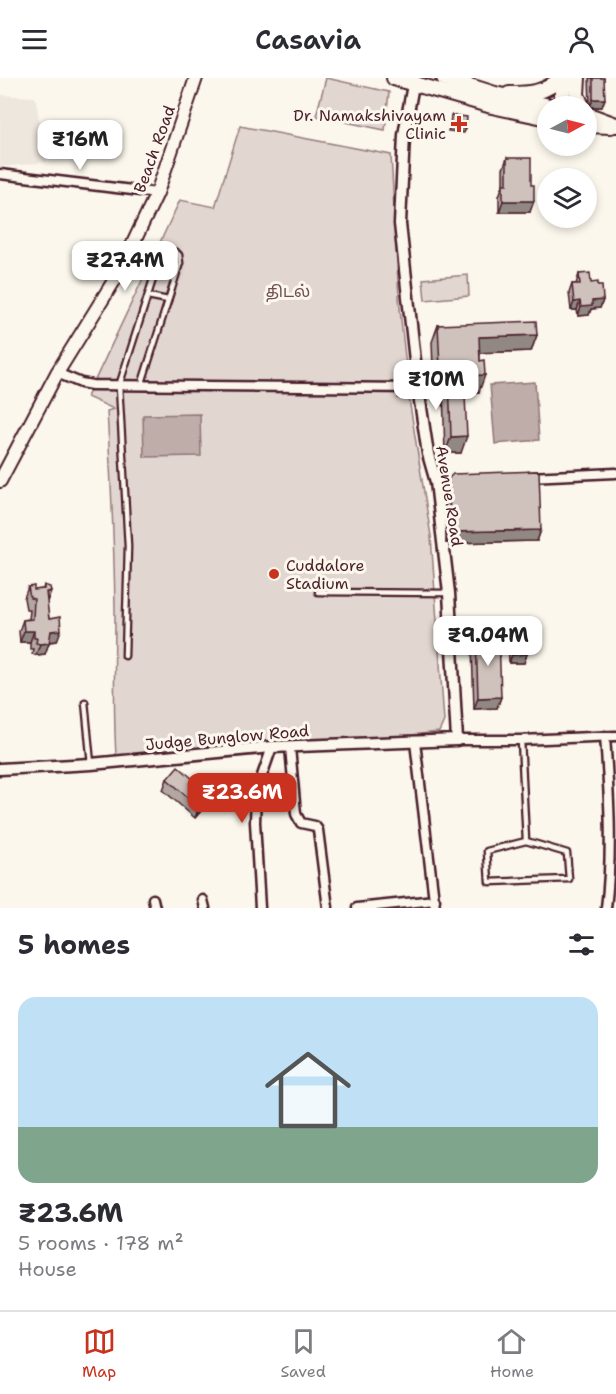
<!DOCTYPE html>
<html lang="en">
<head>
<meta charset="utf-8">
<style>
  :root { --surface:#fff; --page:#f2f2f3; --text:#2b2b33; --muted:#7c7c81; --line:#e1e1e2; --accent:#c8321e }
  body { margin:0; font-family:"Shantell Sans","Noto Sans Tamil",sans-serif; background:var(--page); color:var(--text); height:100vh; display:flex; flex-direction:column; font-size:22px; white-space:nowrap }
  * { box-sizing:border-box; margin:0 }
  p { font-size:20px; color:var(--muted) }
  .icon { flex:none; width:33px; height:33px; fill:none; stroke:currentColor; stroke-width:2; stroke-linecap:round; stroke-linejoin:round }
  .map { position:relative; height:830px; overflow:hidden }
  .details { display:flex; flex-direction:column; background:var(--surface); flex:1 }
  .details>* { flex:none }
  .needle { width:39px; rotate:83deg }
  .tools { position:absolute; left:537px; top:18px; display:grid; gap:12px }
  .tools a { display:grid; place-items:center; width:60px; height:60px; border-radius:50%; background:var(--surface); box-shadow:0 3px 9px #0003; font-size:30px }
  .price { position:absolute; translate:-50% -51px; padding:0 14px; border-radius:12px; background:#fff; color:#222; font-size:20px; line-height:39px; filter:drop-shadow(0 2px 3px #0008) }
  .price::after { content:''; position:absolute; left:50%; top:36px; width:18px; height:14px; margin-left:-9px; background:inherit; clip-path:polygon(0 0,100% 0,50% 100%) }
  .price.current { background:var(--accent); color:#fff }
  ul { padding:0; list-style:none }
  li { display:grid; align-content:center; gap:12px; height:318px; padding:0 18px }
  li span { display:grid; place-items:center; height:186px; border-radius:18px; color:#555 }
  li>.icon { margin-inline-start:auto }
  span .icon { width:108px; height:108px; fill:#fffc; stroke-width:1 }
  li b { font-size:26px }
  h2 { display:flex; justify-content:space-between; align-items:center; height:72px; padding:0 18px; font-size:26px }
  header { display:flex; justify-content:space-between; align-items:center; height:78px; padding:0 18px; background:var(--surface); font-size:27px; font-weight:600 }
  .tab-bar { display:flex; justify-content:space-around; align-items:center; height:84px; border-top:2px solid var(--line); background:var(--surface); font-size:16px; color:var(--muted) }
  .tab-bar a { display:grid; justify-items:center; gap:3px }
  .tab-bar .current { color:var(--accent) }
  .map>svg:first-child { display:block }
  .built { fill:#eee7de }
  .green { fill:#e2d7d0; stroke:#967b7e; stroke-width:1.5 }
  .water { fill:#bfadaa; stroke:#907477; stroke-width:1.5 }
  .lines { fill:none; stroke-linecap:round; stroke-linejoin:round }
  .service-casing { stroke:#4a1f2b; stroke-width:9 }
  .minor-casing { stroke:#4a1f2b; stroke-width:13 }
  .tertiary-casing { stroke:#4a1f2b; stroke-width:15 }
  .secondary-casing { stroke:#4a1f2b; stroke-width:16 }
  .primary-casing { stroke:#4a1f2b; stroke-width:18 }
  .trunk-casing { stroke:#4a1f2b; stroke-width:18 }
  .service { stroke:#fbf7ec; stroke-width:4.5 }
  .minor { stroke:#fbf7ec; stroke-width:8 }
  .tertiary { stroke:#fbf7ec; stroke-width:10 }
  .secondary { stroke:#fbf7ec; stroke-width:12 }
  .primary { stroke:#fbf7ec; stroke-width:14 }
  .trunk { stroke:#fbf7ec; stroke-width:14 }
  .wall { fill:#b2a7a2; stroke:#4a1f2b; stroke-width:1.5 }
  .shaded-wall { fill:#918884; stroke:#4a1f2b; stroke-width:1.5 }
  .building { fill:#cfc2bc; stroke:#4a1f2b; stroke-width:1.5 }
  .poi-dot { fill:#c8321e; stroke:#fbf7ec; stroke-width:2 }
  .labels { text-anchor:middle; stroke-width:6; stroke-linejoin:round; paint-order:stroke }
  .poi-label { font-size:16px; fill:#4a1f2b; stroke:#fbf7ec; text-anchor:end }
  .street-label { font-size:16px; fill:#4a1f2b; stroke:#fbf7ec }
  .park-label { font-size:16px; fill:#704d54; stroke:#fbf7ec }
</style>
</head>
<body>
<header><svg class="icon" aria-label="menu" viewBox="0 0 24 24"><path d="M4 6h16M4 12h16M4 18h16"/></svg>Casavia<svg class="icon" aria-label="person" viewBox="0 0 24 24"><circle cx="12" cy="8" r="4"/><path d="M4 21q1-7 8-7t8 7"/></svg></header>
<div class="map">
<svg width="616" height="830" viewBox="0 0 616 830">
  <rect width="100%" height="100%" fill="#fbf7ec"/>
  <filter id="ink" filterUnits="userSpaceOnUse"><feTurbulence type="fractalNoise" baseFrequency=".0167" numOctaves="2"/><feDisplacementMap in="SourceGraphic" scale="12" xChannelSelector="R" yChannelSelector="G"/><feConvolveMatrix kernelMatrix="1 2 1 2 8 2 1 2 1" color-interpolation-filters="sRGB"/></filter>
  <g filter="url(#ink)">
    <path class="built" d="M 0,17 L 35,19 L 47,84 L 0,89 Z"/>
    <g class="green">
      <path d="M 326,0 L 389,14 L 385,52 L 316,38 Z"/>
      <path d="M 240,48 L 391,77 C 396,158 397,239 411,319 L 397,320 L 409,321 L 431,458 L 444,643 L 439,654 L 337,665 L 116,678 C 113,628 115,580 115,530 C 114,464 111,399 107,333 L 114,331 L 87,319 L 180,122 L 215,129 Z"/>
      <path d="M 468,197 L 469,218 L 425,222 L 423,201 Z"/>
    </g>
    <g class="water">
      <path d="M 535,304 L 539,362 L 495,366 L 490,307 Z"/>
      <path d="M 200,336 L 201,378 L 144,379 L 143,337 Z"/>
    </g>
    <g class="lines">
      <g class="service-casing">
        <g id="service">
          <path d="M 148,218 L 168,222"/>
          <path d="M 318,514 L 449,515"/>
          <path d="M 125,578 L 128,468 L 119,308 L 154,198 L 162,180 L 169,173 L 176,174 L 179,177 L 180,185 L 141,308"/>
          <path d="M 85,624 L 91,686"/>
          <path d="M 521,662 L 526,763 L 567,775 L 569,801 L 489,804 L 487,773 L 526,763"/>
        </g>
      </g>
      <g class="minor-casing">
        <g id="minor">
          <path d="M 0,96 L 157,115"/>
          <path d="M 57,295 L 81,305 L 92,307 L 418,310"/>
          <path d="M 529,399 L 616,395"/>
          <path d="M 605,658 C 609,715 613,773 606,830"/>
          <path d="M 457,662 L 521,662 L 616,658"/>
          <path d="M 415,664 L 435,830"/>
          <path d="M 290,669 L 296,736 L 301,745 L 315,748 L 318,752 L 328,830"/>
          <path d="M 153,821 L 155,830"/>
          <path d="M 203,822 L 205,830"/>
          <path d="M 260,830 L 255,744 L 256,715 L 272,669"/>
          <path d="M 357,830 L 435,822"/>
        </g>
      </g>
      <g class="tertiary-casing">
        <path id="tertiary" d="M 0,691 L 91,686 L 272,669 L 457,662 L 449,515 L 436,404 L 428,376 L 418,310 L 400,146 L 404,57 L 414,1"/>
      </g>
      <g class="secondary-casing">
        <path id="secondary" d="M 0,403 L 57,295 L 120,193 L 157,115 L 196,0"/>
      </g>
      <g class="primary-casing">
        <g id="primary">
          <path d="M 578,0 L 577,17 L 582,28"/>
          <path d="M 509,16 C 528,16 547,15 560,0"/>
          <path d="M 559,28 L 567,0"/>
        </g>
      </g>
      <g class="trunk-casing">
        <g id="trunk">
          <path d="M 394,0 L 492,28 L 548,40"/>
          <path d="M 444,0 L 495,16 L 550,28"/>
          <path d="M 586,36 L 616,47"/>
          <path d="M 586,47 L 611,48"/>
        </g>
      </g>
      <use href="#service" class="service"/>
      <use href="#minor" class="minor"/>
      <use href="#tertiary" class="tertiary"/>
      <use href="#secondary" class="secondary"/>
      <use href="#primary" class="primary"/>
      <use href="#trunk" class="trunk"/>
    </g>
    <g class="wall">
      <path d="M 589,0 L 604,0 L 602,29 L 590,29 Z"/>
      <path d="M 507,80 L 530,134 L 499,134 L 499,118 L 503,107 L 503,91 Z"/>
      <path d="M 579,196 L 591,205 L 598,207 L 603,222 L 600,230 L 591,231 L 589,237 L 578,238 L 577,232 L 571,232 L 569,215 L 572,206 L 576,206 Z"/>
      <path d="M 438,247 L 537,257 L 531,273 L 480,275 L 479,314 L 465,314 L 461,375 L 445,375 L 443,314 L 422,315 L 422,306 L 428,290 L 433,290 L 432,264 Z"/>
      <path d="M 449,400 L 541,452 L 537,463 L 446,465 L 445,411 Z"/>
      <path d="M 44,507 L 49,541 L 57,563 L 49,564 L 45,576 L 36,577 L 32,576 L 33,571 L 30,571 L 30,564 L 20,564 L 19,553 L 23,542 L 29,541 L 30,532 L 26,531 L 24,520 L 28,509 L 34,512 L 43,511 Z"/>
      <path d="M 511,549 L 527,576 L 524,585 L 509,585 L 508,557 Z"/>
      <path d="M 476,558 L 501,619 L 497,630 L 474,631 L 472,569 Z"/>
      <path d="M 167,701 L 206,727 L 195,740 L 163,712 Z"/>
    </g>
    <g class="shaded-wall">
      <path d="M 593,21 L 605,21 L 602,29 L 590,29 Z"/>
      <path d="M 450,48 L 466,50 L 464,55 L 448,53 Z"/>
      <path d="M 503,123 L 534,123 L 530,134 L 499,134 Z"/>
      <path d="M 603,222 L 600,230 L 591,231 L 589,237 L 578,238 L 581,229 L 592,223 Z"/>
      <path d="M 580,223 L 577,232 L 571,232 L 574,224 Z"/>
      <path d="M 537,257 L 531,273 L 473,275 L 479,259 Z"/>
      <path d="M 485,297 L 479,314 L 458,314 L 464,298 Z"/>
      <path d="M 449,298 L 443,314 L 422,315 L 428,299 Z"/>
      <path d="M 467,358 L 461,375 L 445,375 L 451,359 Z"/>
      <path d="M 541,452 L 537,463 L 446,465 L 450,454 Z"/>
      <path d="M 51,513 L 47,524 L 46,514 Z"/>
      <path d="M 61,552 L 57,563 L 47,564 L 51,553 Z"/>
      <path d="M 24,553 L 34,553 L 30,564 L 20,564 Z"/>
      <path d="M 49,565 L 45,576 L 36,577 L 40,566 Z"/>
      <path d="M 527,576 L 524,585 L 509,585 L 512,577 Z"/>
      <path d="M 501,619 L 497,630 L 474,631 L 478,620 Z"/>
      <path d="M 210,716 L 206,727 L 195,740 L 199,729 Z"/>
    </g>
    <g class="building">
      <path d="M 593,0 L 604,0 L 605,21 L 593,21 Z"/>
      <path d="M 451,37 L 467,39 L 466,50 L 450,48 Z"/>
      <path d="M 507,80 L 531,80 L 531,107 L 534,107 L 534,123 L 503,123 L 503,106 L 507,106 Z"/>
      <path d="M 590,195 L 591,205 L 598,204 L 598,207 L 602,207 L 603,222 L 592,223 L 592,228 L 581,229 L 580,223 L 574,224 L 572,206 L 580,206 L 579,196 Z"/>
      <path d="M 536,243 L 537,257 L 479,259 L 480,283 L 484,282 L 485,297 L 464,298 L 467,358 L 451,359 L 449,298 L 428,299 L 428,290 L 440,289 L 438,247 Z"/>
      <path d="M 539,393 L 541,452 L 450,454 L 449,400 L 453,396 Z"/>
      <path d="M 44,507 L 50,509 L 51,513 L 46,514 L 49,541 L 60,539 L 61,552 L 51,553 L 49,565 L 40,566 L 36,565 L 37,560 L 34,560 L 34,553 L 24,553 L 23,542 L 33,541 L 34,521 L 30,520 L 28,509 L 34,508 L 34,512 L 44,511 Z"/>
      <path d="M 526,548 L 527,576 L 512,577 L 511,549 Z"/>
      <path d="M 476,558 L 499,558 L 501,619 L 478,620 Z"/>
      <path d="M 178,688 L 210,716 L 199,729 L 167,701 Z"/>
    </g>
  </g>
  <g class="poi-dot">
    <path d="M456 37h6v6h6v6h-6v6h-6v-6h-6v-6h6z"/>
    <circle cx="274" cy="496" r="6"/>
  </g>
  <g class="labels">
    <g class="poi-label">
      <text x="446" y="43">Dr. Namakshivayam<tspan x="446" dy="18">Clinic</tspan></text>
      <text x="286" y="493" text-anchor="start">Cuddalore<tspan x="286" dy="18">Stadium</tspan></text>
    </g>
    <g class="street-label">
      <text transform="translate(154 71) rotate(-70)" y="6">Beach Road</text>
      <text transform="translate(450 418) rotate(81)" y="6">Avenue Road</text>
      <text transform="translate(227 659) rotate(-5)" y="6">Judge Bunglow Road</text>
    </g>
    <g class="park-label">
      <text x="288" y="219">திடல்</text>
    </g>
  </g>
</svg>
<div class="tools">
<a><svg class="needle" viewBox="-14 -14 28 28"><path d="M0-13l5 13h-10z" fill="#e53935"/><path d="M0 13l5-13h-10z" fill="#7c7c81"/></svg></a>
<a><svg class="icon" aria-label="layers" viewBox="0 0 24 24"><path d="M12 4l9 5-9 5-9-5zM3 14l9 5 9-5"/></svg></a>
</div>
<b class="price" style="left:80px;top:93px">₹16M</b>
<b class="price" style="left:125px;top:214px">₹27.4M</b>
<b class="price" style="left:436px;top:333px">₹10M</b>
<b class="price" style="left:488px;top:589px">₹9.04M</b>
<b class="price current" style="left:242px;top:746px">₹23.6M</b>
</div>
<section class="details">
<h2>5 homes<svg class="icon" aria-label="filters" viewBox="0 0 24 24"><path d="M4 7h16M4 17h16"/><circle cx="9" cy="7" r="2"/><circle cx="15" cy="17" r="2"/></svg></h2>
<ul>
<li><span style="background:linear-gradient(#bfe0f5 70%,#7fa58c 0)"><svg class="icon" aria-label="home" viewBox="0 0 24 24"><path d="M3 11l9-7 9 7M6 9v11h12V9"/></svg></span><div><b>₹23.6M</b><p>5 rooms · 178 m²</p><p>House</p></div></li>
</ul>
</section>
<nav class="tab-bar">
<a class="current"><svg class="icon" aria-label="map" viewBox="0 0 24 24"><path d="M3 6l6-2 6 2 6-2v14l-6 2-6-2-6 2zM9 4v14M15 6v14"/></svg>Map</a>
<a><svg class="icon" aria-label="saved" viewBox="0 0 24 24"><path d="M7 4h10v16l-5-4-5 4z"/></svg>Saved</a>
<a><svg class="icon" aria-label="home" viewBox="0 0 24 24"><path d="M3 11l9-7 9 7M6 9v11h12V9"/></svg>Home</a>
</nav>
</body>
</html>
